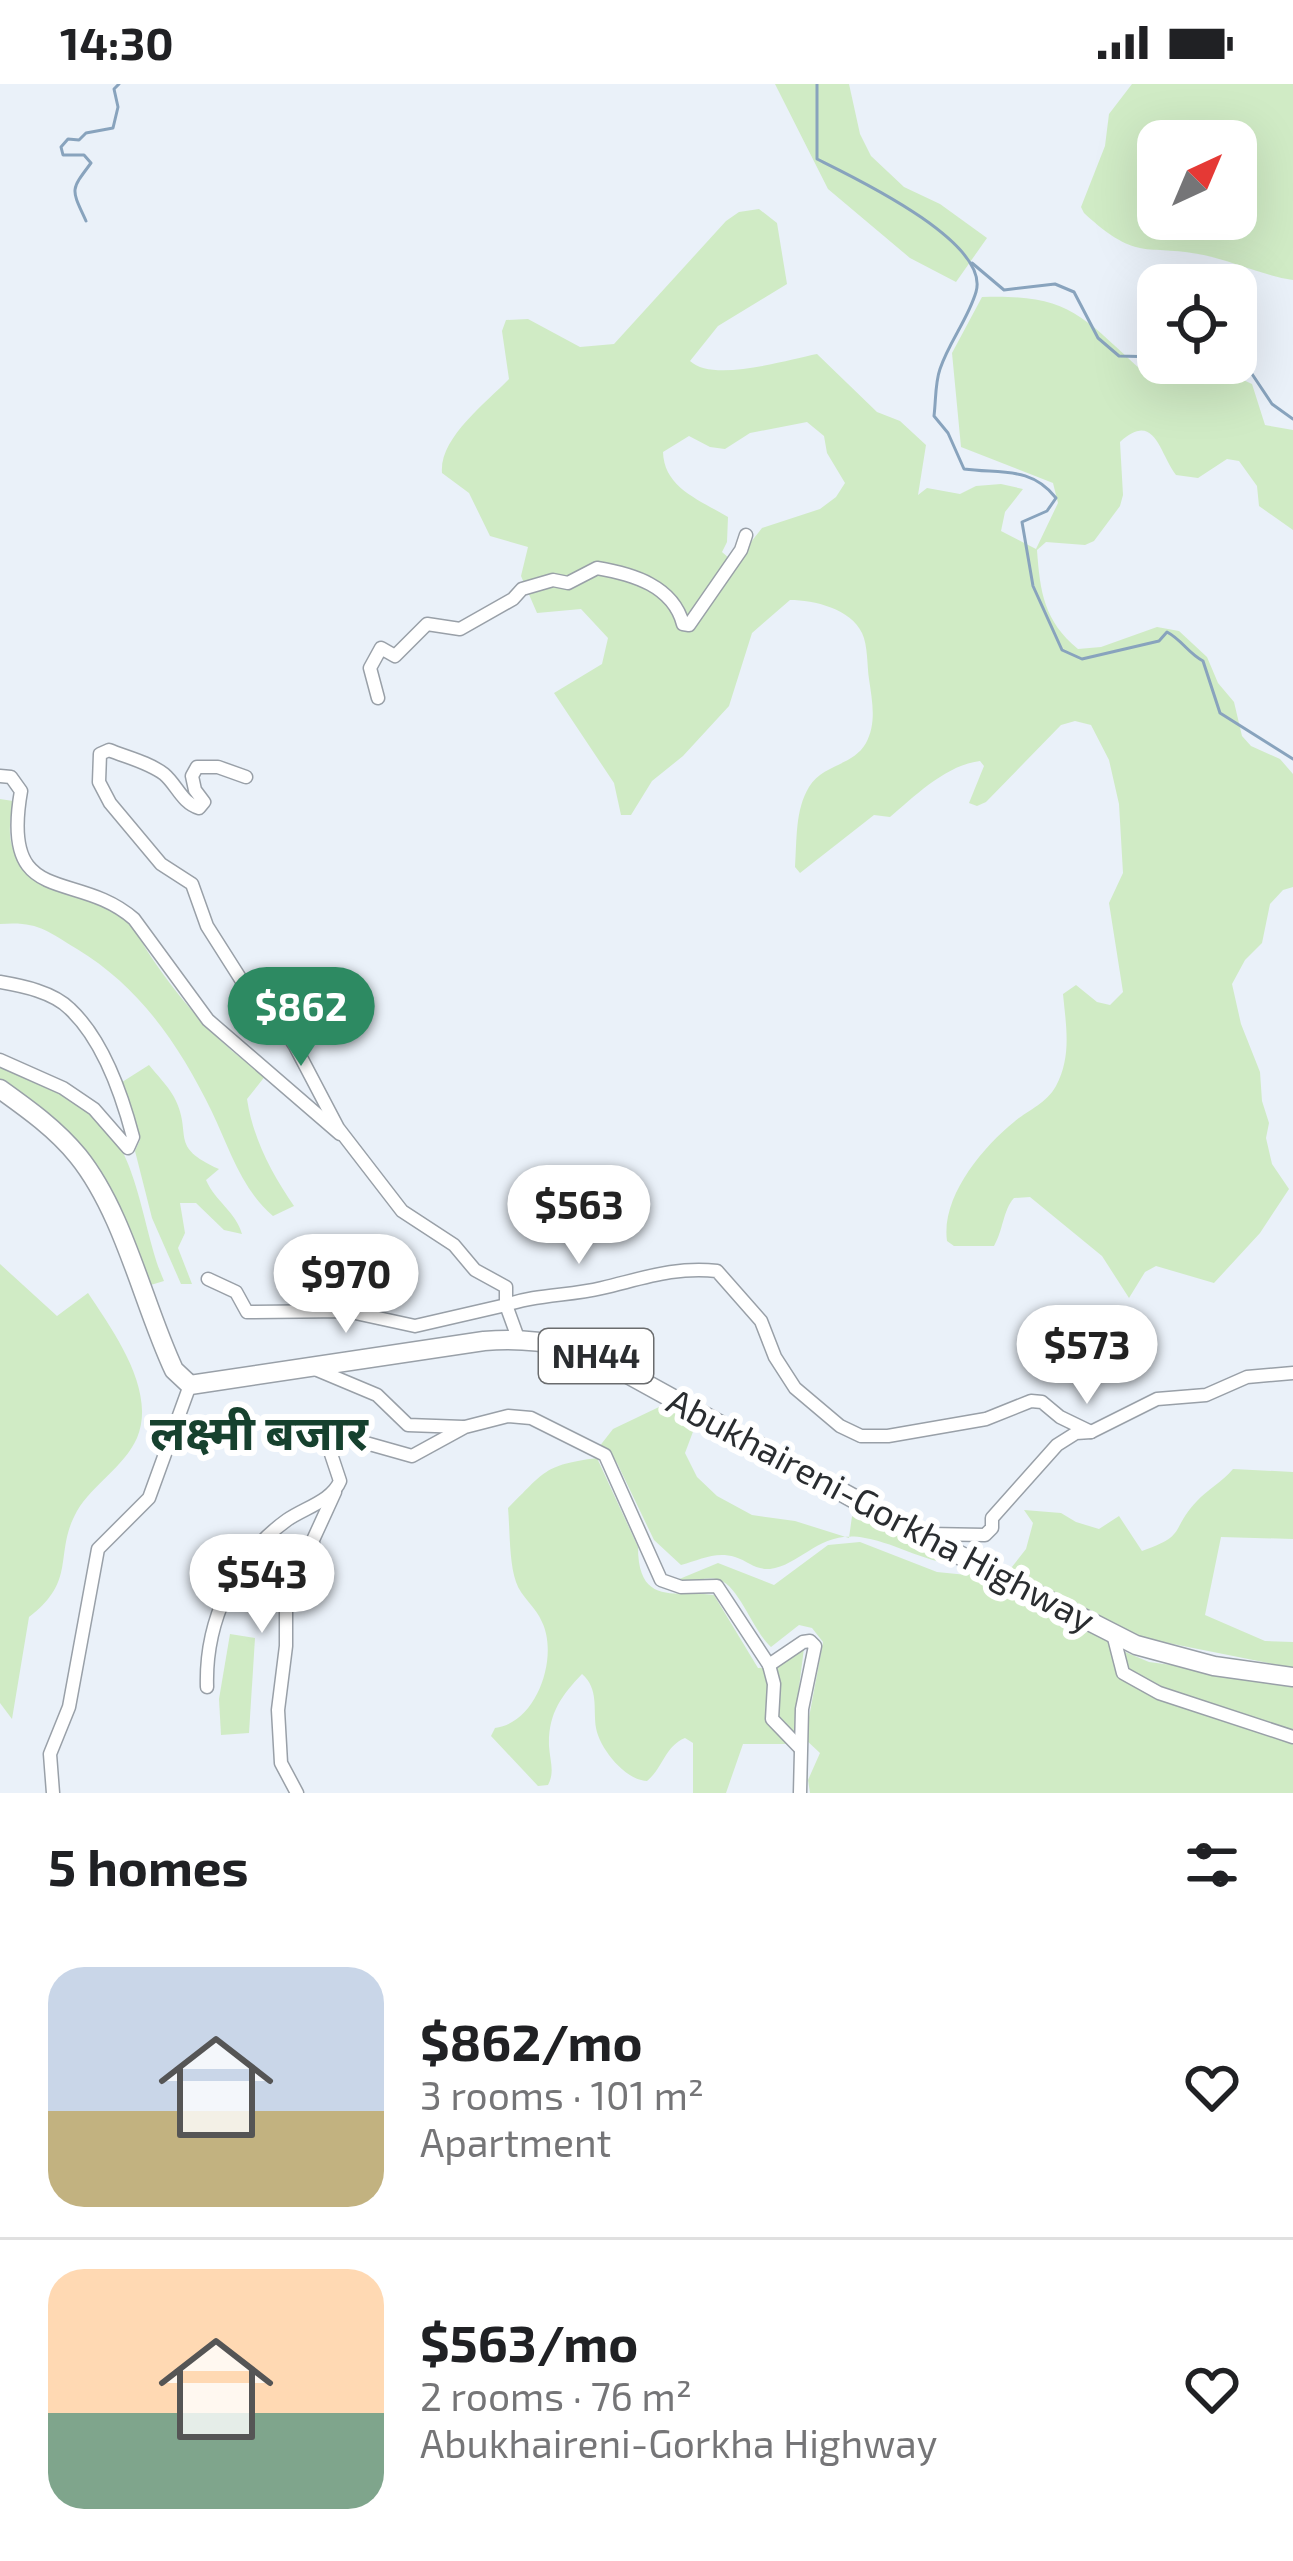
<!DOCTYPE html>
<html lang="en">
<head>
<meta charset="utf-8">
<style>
  :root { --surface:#fff; --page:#f2f2f2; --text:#202124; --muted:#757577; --line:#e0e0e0; --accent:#2d8a62 }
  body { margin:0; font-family:"Exo 2","Noto Sans Devanagari",sans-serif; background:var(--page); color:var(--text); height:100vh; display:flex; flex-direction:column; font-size:45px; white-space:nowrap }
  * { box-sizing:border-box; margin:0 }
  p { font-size:39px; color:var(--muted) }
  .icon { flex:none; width:66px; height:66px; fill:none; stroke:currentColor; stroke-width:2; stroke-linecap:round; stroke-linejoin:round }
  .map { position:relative; height:1709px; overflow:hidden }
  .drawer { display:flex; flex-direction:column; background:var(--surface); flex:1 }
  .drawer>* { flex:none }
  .needle { width:78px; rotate:44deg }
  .controls { position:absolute; left:1137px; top:36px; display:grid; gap:24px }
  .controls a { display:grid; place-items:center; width:120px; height:120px; border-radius:24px; background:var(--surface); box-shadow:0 12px 48px #0002; font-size:60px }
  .price { position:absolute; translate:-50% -102px; padding:0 27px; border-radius:42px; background:#fff; color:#222; font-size:39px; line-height:78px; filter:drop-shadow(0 3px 6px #0008) }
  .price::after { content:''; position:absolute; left:50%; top:72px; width:36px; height:27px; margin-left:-18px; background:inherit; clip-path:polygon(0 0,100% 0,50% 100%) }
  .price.current { background:var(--accent); color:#fff }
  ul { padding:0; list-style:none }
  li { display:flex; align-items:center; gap:36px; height:300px; padding:0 48px }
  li+li { border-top:3px solid var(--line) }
  li span { display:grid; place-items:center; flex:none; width:336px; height:240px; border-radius:36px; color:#555 }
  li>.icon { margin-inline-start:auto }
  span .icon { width:144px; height:144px; fill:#fffc; stroke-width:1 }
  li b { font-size:51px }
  h2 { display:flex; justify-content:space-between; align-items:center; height:144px; padding:0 48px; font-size:51px }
  .status { display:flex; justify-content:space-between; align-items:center; height:84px; padding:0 60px; background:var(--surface); direction:ltr }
  .status svg { height:33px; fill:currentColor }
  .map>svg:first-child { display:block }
  .green { fill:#d0ebc5; fill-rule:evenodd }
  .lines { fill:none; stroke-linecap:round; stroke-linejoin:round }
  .stream { stroke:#88a3bd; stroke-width:3 }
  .street-casing { stroke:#99a0a8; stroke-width:15 }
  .primary-casing { stroke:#99a0a8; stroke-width:21 }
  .street { stroke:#fff; stroke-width:12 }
  .primary { stroke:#fff; stroke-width:18 }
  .labels { text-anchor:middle; stroke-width:12; stroke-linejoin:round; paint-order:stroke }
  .shield { fill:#fff; stroke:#6a6c6e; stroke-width:3 }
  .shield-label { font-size:33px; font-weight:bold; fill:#2a2d30 }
  .street-label { font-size:36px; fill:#2a2d30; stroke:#fff }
  .district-label { font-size:48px; font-weight:bold; fill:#16412e; stroke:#fff }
</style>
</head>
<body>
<div class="status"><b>14:30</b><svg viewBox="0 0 49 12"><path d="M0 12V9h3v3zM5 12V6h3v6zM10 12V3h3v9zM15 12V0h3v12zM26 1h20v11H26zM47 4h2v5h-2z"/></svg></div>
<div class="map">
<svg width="1293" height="1709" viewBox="0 0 1293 1709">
  <rect width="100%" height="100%" fill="#eaf1f9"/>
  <g class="green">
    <path d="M 775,0 L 849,0 L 860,50 L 871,72 L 904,103 L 940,120 L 987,154 L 956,198 L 910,174 L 828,105 Z"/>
    <path d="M 1132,0 L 1293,0 L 1293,196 C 1266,192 1239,180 1212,173 C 1148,157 1141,182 1084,129 L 1081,123 L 1105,62 L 1109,30 ZM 1158,57 L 1236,57 L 1236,135 L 1158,135 Z"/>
    <path d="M 759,125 L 777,139 L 787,200 L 718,242 L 690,277 C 713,299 786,276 817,270 L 877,328 L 900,337 L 926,361 L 918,411 L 927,404 L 960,410 L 976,402 L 1001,400 L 1023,405 L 1005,428 L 1001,447 L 1036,465 L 1058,419 L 1053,399 L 961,363 L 952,269 L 982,213 C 1068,210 1081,231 1141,286 L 1207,279 L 1252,300 L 1265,341 L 1293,346 L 1293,446 L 1259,422 L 1257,402 L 1239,377 L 1227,375 L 1198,394 L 1176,391 C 1159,369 1155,326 1120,358 L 1123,411 L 1120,422 L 1094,457 L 1085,461 L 1046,458 L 1037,466 C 1040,508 1044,537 1078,565 L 1101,563 L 1157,543 L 1179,547 L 1207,573 L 1218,599 L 1234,618 L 1242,652 L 1251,662 L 1280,675 L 1293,690 L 1293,803 L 1283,806 L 1270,820 L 1262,859 L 1245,876 L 1232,900 L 1241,940 L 1260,988 L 1262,1017 L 1269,1039 L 1266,1054 L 1272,1080 L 1289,1105 L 1260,1149 L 1214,1199 L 1156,1182 L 1145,1188 L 1129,1214 L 1102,1172 L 1030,1113 L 1014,1114 C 1003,1126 1003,1147 994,1162 L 954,1162 L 947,1157 C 941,1113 982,1064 1014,1038 C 1028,1026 1046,1020 1056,1002 C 1072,972 1066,942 1063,910 L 1076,901 L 1097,918 L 1110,921 L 1123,908 L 1109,819 L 1123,789 L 1119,720 L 1109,676 L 1091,641 L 1075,637 L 1061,641 L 986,718 L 977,722 L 969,719 L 984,682 L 980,677 C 946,681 915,712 890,733 L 874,731 L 800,789 L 795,783 C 797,756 795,726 809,703 C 823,680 853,682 866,659 C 877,639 872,616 869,595 C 867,582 868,561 862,549 C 851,525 814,516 790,516 L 752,549 L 729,622 L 683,672 L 652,697 L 631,731 L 621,731 L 614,699 L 554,609 L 602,580 L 608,554 L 581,525 L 537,529 L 521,492 L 528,463 L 490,452 L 469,409 L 442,389 C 439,354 486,319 509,295 L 502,247 L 506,236 L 528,235 L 580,263 L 614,260 L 726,137 L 739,128 ZM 807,338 L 824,352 L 827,369 L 845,399 L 836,413 L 820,425 L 762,444 L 740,472 L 730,475 L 722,468 L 727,458 L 728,433 C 700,416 664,404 663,368 L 689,352 L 710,363 L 725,365 L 750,349 Z"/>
    <path d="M 0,715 L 13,717 C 10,739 5,759 21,778 C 48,810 96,808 126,835 C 136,844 139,853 146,865 C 175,910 220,965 266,991 L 247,1015 C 253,1055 272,1090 294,1122 L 273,1132 C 241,1105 229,1063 212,1028 C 180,962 140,903 77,865 C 46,846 37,837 0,840 Z"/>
    <path d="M 0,980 C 30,997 63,1005 91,1027 C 140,1065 141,1144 164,1197 L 144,1203 L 106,1107 L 0,1002 Z"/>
    <path d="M 149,981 C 157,991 168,1002 174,1013 C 194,1051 167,1062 219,1085 L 206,1096 C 215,1117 236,1128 242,1150 L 224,1146 L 196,1119 L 180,1119 L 185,1149 L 178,1164 L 192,1200 L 181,1200 L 152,1134 L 135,1067 L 140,1056 L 119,1000 Z"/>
    <path d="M 0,1180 L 57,1232 L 88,1209 C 113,1247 157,1306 137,1354 C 124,1383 93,1400 77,1427 C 53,1470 78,1496 29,1533 L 12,1635 L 0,1619 Z"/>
    <path d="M 659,1323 L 684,1326 L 697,1337 L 685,1369 L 697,1393 L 717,1412 L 752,1431 L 795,1437 L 849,1454 L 854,1418 L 963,1481 C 927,1480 899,1460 865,1454 C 820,1445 802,1481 770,1485 C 755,1486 748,1477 735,1473 C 715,1467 700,1476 681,1481 L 654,1456 L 617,1379 L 599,1363 L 613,1345 Z"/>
    <path d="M 597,1374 L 638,1463 C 638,1525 679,1505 714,1511 L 758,1584 L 776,1583 L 804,1564 L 795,1635 L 799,1665 L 792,1660 L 743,1660 L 726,1709 L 693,1709 L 693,1659 L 685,1654 C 665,1662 663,1684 647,1697 C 625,1696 600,1665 596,1644 C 593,1624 599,1605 582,1590 C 561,1612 548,1630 549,1662 C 550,1677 555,1688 548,1701 L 538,1702 L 491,1652 L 495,1644 C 537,1639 559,1573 542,1538 C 536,1523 521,1513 516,1498 C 509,1478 510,1446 508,1424 C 545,1388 543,1381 597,1374 Z"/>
    <path d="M 1233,1385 L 1293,1388 L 1293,1455 L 1221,1453 L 1205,1531 L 1265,1557 L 1293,1558 L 1293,1584 L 1138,1553 L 1008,1488 L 1026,1465 L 1033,1439 L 1024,1426 L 1061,1429 L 1076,1438 L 1099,1445 L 1119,1432 L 1142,1467 C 1188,1451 1169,1447 1197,1417 C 1207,1406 1222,1398 1233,1385 Z"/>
    <path d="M 860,1458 L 937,1488 L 967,1491 L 973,1482 L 1093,1543 L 1123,1567 L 1149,1578 L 1293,1597 L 1293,1709 L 810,1709 L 808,1696 L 820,1669 L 805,1655 L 823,1558 L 812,1544 L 799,1541 L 771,1563 C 752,1546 738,1498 716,1495 C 703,1493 691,1499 677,1496 L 718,1479 L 774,1501 L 828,1461 Z"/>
    <path d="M 230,1550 L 255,1554 L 249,1649 L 221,1651 L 219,1615 Z"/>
  </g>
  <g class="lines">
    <g class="stream">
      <path d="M 817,0 L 817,75 C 853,93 991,158 976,208 C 968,235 949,258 940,285 C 935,299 936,316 934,332 L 948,349 L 964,385 C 1001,390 1031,382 1056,414 L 1047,427 L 1022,438 L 1033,502 L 1062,566 L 1082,575 L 1159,557 L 1167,548 C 1182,556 1188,569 1203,577 L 1220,629 L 1293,675"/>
      <path d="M 86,137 C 71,104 70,107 91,79 L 84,71 L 63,71 L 61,63 L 68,55 L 79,56 L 86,49 L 113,44 L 118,23 L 114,5 L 119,0"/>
      <path d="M 972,179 L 1004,206 L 1055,200 L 1074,208 L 1098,254 L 1119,272 L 1158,273"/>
      <path d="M 1236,278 L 1246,281 L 1272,320 L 1293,335"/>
    </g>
    <g class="street-casing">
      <g id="street">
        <path d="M 378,614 L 370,584 L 381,564 L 395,572 L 427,540 L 460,545 L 513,515 L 522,505 L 553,496 L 568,499 L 597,484 C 633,490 673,502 683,540 L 689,541 L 741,466 L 746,451"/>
        <path d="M 0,692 L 11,693 L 21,707 C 0,826 76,784 134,835 L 208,936 L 340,1050"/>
        <path d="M 246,693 L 218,683 L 197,683 L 192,692 L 195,706 L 204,718 L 199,724 C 182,719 177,701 164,690 C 148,678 126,673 109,666 L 100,670 L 99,698 L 110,719 L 161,780 L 192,800 L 207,842 L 247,905 L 270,924 L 295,962 L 338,1044 L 402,1127 L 454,1161 L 475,1186 L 506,1203 L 506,1221 C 538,1210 569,1212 602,1204 C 641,1195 676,1182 717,1187 L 761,1237 L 775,1273 L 795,1304 L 840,1342 L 861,1352 L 888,1352 L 986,1335 L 1031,1317 L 1042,1318 L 1060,1333 L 1091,1348"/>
        <path d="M 0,898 C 23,902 53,908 70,925 C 103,956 122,1011 133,1053 L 128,1064 L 94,1025 L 63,1004 L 0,976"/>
        <path d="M 208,1195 L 236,1208 L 247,1228 L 346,1227 L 415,1242 L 506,1221 L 518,1254"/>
        <path d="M 315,1285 L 377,1311 L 408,1341 L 463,1343"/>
        <path d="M 929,1450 L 985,1451 L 992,1444 L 992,1434 L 1057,1361 L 1076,1349 L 1091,1348 L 1157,1315 L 1206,1311 L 1247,1293 L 1293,1289"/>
        <path d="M 1113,1550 L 1123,1589 L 1159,1609 L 1293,1653"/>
        <path d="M 769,1581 L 774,1600 L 772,1635 L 800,1664"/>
        <path d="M 207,1603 C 205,1538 234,1474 287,1436 C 304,1424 332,1417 340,1397 L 330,1367 L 341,1352 L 412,1372 L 465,1343 L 508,1332 L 531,1334 L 605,1371 L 661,1496 L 681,1503 L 717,1502 L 769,1581 L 803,1558 L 810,1557 L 815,1562 L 802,1625 L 800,1709"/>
        <path d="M 53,1709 L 50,1670 L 69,1623 L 98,1465 L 149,1414 L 190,1301"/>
        <path d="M 297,1709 L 281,1679 L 278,1626 L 286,1562 L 286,1526 L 314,1486 L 313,1456 L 335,1408"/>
      </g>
    </g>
    <g class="primary-casing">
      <path id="primary" d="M 0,1005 C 28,1025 56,1045 78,1072 C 124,1129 143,1220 174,1286 L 190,1301 L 484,1257 C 522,1254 552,1258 588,1268 L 918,1450 L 1136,1561 L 1214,1582 L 1293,1593"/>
    </g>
    <use href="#street" class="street"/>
    <use href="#primary" class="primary"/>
  </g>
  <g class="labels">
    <rect class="shield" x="539" y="1245" width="114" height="54" rx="9"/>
    <g class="shield-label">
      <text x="596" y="1284">NH44</text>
    </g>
    <g class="street-label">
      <text transform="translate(881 1426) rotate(28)" y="13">Abukhaireni-Gorkha Highway</text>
    </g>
    <g class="district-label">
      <text x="259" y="1366">लक्ष्मी बजार</text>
    </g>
  </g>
</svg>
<div class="controls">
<a><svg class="needle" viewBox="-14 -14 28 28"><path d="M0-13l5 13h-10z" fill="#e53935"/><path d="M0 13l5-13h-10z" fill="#757577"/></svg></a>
<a><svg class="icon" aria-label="locate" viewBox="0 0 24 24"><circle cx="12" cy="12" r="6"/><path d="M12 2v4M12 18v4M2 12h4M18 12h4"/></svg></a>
</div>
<b class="price current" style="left:301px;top:985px">$862</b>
<b class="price" style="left:579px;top:1183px">$563</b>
<b class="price" style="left:346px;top:1252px">$970</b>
<b class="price" style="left:1087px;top:1323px">$573</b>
<b class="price" style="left:262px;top:1552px">$543</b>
</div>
<section class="drawer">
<h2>5 homes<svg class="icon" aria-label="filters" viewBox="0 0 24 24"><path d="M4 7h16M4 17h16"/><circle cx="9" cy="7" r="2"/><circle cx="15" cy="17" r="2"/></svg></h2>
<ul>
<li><span style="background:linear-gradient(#c9d6e8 60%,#c2b280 0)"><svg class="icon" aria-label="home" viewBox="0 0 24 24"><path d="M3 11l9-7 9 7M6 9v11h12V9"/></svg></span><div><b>$862/mo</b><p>3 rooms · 101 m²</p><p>Apartment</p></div><svg class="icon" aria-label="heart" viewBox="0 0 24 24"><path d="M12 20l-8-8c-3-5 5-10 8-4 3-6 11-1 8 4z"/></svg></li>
<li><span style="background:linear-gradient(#ffd9b3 60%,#7fa58c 0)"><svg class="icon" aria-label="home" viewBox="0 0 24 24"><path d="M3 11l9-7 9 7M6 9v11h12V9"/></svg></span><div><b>$563/mo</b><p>2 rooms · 76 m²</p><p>Abukhaireni-Gorkha Highway</p></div><svg class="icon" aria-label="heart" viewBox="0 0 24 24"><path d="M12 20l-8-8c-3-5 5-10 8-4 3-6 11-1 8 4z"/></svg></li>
</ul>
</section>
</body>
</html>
